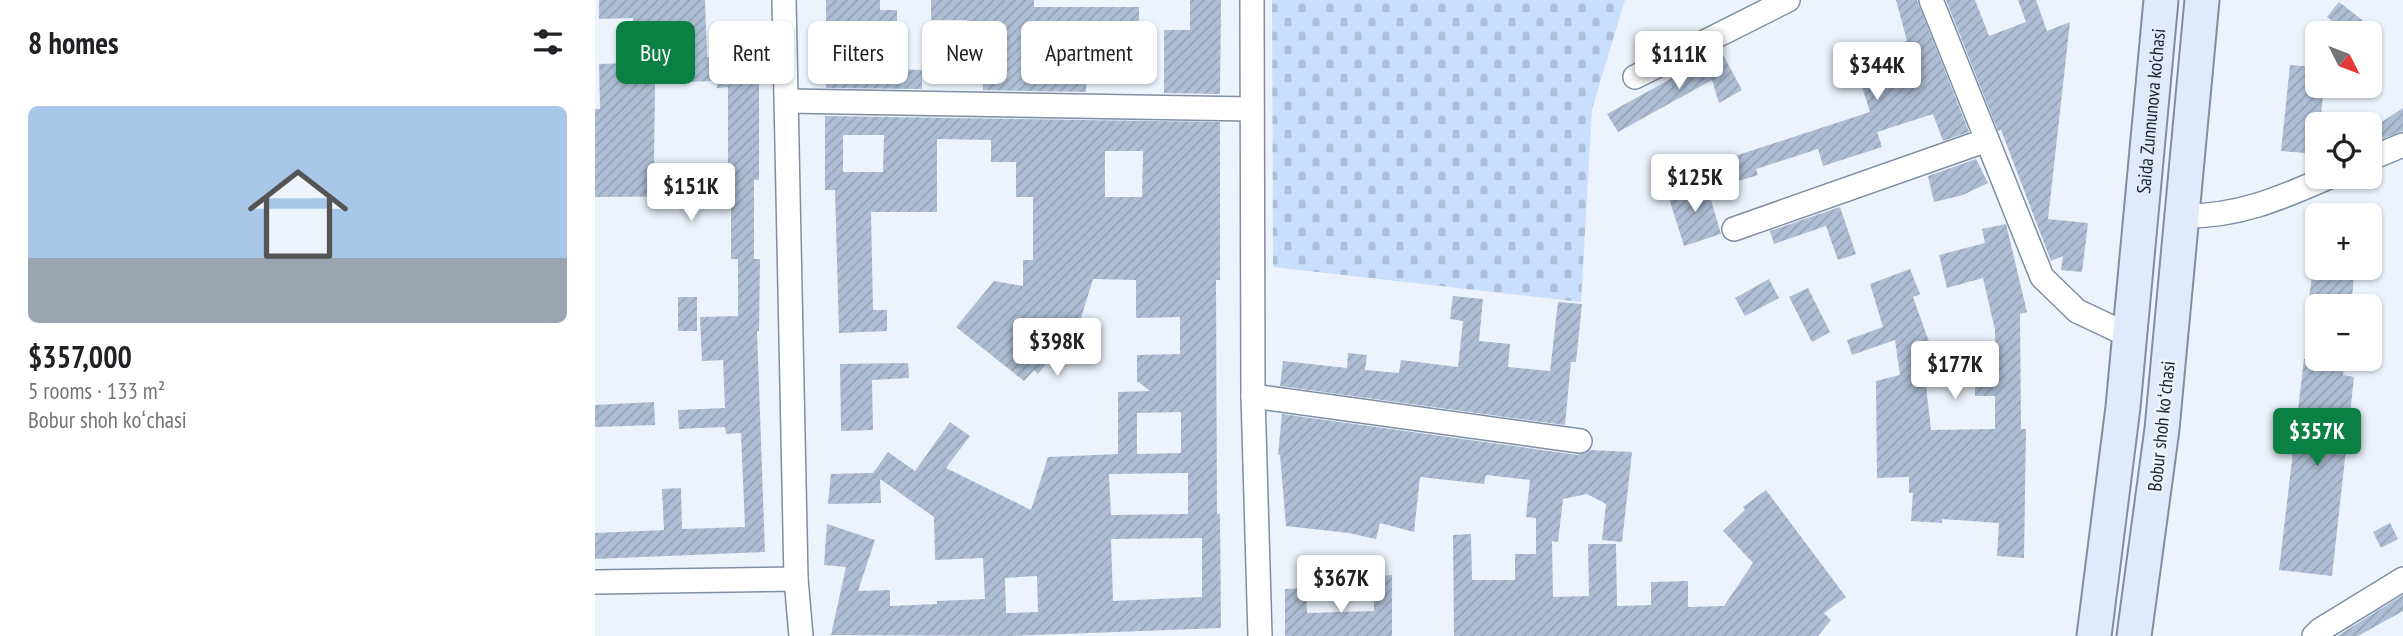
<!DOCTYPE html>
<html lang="en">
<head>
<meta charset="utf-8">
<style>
  :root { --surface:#fff; --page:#f2f2f2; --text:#202124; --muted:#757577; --accent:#0b8043 }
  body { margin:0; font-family:"PT Sans Narrow",sans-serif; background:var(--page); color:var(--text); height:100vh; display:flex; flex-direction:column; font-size:26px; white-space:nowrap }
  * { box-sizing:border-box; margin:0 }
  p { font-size:23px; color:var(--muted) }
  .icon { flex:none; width:38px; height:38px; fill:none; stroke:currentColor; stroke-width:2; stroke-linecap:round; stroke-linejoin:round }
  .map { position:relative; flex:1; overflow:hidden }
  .side { display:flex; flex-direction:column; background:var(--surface); width:595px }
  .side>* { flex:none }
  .guide { position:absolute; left:21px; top:21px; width:665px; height:63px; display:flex; gap:14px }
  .needle { width:46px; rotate:132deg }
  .tools { position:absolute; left:1710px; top:21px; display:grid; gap:14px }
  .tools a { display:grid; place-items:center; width:77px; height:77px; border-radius:10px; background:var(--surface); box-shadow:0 2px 5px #0004; font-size:35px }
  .price { position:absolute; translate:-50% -60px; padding:0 16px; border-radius:7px; background:#fff; color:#222; font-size:23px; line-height:46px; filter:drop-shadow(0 2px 4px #0008) }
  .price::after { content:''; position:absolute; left:50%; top:42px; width:21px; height:16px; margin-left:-10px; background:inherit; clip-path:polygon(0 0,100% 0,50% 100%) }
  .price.on { background:var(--accent); color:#fff }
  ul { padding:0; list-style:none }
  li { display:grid; align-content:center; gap:14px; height:371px; padding:0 28px }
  li span { display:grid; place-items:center; height:217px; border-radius:10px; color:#555 }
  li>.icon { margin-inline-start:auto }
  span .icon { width:126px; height:126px; fill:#fffc; stroke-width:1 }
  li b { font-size:30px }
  h2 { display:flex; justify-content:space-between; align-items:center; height:84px; padding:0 28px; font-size:30px }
  .chip { padding:0 24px; border-radius:10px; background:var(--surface); box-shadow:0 2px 5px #0004; font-size:24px; line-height:63px }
  .chip.on { background:var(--accent); color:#fff }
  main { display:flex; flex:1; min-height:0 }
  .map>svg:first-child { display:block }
  .cemetery { fill:url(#cemetery-stones) }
  .building { fill:url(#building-hatch); fill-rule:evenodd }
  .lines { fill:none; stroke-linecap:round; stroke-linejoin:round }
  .minor-casing { stroke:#7f8ea3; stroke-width:26 }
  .secondary-casing { stroke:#7f8ea3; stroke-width:37 }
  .minor { stroke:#fff; stroke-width:23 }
  .secondary { stroke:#dfebfb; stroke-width:33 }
  .labels { text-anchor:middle; stroke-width:5; stroke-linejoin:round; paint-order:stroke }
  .street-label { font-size:19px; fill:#1d232b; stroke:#ecf3fc }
</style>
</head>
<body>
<main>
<section class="side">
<h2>8 homes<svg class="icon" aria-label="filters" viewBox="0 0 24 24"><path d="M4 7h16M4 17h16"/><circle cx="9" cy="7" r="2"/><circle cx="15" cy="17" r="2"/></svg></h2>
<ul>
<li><span style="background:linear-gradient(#a9c7e8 70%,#9aa5b1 0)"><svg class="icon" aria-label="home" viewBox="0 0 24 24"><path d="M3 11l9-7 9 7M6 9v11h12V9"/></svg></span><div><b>$357,000</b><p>5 rooms · 133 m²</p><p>Bobur shoh koʻchasi</p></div></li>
</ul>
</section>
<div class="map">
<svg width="1808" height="636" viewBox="0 0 1808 636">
  <defs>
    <pattern id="cemetery-stones" width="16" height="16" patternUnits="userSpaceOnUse" patternTransform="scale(1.75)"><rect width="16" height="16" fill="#c9dffd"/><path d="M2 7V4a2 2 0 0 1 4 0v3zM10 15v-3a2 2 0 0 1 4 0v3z" fill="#acbfd9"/></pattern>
    <pattern id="building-hatch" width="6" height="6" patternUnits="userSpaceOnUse" patternTransform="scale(1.75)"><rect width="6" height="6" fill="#aebfd5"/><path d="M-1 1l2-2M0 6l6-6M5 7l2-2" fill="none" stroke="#95a4b7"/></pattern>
  </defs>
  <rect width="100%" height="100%" fill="#ecf3fc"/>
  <path class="cemetery" d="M 677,0 L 1030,0 L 997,109 L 986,302 L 678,267 Z"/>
  <g class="building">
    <path d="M 4,0 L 110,0 L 112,57 L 164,55 L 164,180 L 159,180 L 159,259 L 165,259 L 164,331 L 162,331 L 170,552 L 0,559 L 0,533 L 69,530 L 67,489 L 86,488 L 87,529 L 150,527 L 146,433 L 131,434 L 130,427 L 84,429 L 83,410 L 130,408 L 128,360 L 107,361 L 105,317 L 143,316 L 143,259 L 136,259 L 136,196 L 0,197 L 0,109 L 5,109 L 4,64 L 39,63 L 38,18 L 4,19 ZM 122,81 L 122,88 L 133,87 L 133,165 L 59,163 L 60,83 Z"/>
    <path d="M 231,0 L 285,0 L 285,10 L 302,10 L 302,69 L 327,70 L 327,89 L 231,88 Z"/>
    <path d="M 336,0 L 439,0 L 439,7 L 544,7 L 544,31 L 512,30 L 512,35 L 492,35 L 491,92 L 388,90 L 388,76 L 371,76 L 372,20 L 336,20 Z"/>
    <path d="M 595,0 L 626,0 L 625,94 L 569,93 L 569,30 L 595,30 Z"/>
    <path d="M 1301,0 L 1322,0 L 1374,132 L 1348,141 L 1338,114 L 1282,132 L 1287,147 L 1228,166 L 1223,149 L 1161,169 L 1163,175 L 1137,183 L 1131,164 L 1142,161 L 1140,156 L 1275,112 L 1258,59 L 1312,41 Z"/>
    <path d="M 1351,0 L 1380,0 L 1394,36 L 1431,22 L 1423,0 L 1441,0 L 1452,31 L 1475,22 L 1453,219 L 1493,223 L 1487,272 L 1466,270 L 1468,256 L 1456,261 L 1406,130 L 1403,131 Z"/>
    <path d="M 1744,2 L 1784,33 L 1754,33 L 1732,17 Z"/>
    <path d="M 1126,51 L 1147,90 L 1124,103 L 1117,80 L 1023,132 L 1012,114 Z"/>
    <path d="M 1695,65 L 1722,67 L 1722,86 L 1729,86 L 1725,124 L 1722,124 L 1722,154 L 1686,151 Z"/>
    <path d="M 1808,108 L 1808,131 L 1787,139 L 1779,127 Z"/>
    <path d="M 230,116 L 625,122 L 625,280 L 621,280 L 622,514 L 625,514 L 626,628 L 416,636 L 236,635 L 251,567 L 229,565 L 232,524 L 280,540 L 263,591 L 295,590 L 295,606 L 342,604 L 342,601 L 390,599 L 388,558 L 340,560 L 339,517 L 285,479 L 286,503 L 233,504 L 236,474 L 278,473 L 293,452 L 320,471 L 355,422 L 375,436 L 351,468 L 436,510 L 453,457 L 523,454 L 523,392 L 555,391 L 542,381 L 542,355 L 585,354 L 585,317 L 541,318 L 541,280 L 498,279 L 486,318 L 480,318 L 485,322 L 443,374 L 439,370 L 429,381 L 361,327 L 399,281 L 428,286 L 428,260 L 438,260 L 438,197 L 421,197 L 421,162 L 396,162 L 396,140 L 342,139 L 342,212 L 276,212 L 278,310 L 292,310 L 292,331 L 244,333 L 240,190 L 230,190 ZM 248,135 L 289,135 L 288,172 L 248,172 ZM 510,151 L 548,151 L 547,197 L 510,197 ZM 586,412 L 586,453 L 542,454 L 542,413 ZM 593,473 L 593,514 L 516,515 L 514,474 ZM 607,538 L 607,597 L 518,601 L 516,539 ZM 442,576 L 443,612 L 411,613 L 410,578 Z"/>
    <path d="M 1381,159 L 1393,183 L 1368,195 L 1339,202 L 1333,176 Z"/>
    <path d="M 1111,183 L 1126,234 L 1089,246 L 1073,195 Z"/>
    <path d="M 1245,207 L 1261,254 L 1243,260 L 1231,226 L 1179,244 L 1175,231 Z"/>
    <path d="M 1411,224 L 1432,312 L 1425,314 L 1426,429 L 1431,429 L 1429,558 L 1402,556 L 1404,523 L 1347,519 L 1347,523 L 1316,521 L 1318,493 L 1314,493 L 1314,477 L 1282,478 L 1281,381 L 1305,375 L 1300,340 L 1257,355 L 1252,340 L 1288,327 L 1275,284 L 1315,269 L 1325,294 L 1318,297 L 1337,350 L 1341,349 L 1346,384 L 1331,386 L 1336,430 L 1400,429 L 1400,396 L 1380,396 L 1380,365 L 1400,365 L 1400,330 L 1388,278 L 1352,288 L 1344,255 L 1390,243 L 1387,229 Z"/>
    <path d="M 1718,268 L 1760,268 L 1756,306 L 1713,306 Z"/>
    <path d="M 1174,279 L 1184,298 L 1150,316 L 1140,298 Z"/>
    <path d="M 1213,288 L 1235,332 L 1217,342 L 1194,297 Z"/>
    <path d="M 858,296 L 888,299 L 884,341 L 915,344 L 913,367 L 955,371 L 963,302 L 987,304 L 981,362 L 976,362 L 970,425 L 685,386 L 688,361 L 752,368 L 753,353 L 772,355 L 770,370 L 804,373 L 806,360 L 863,367 L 868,321 L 855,319 Z"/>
    <rect x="83" y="297" width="19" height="34"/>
    <path d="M 1709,359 L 1750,359 L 1748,375 L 1759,377 L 1737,576 L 1684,570 Z"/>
    <path d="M 313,363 L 314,378 L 277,380 L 278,430 L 246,431 L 245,364 Z"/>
    <path d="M 59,402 L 60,425 L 0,427 L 0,405 Z"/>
    <path d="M 687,414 L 983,455 L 995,450 L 1037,452 L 1027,542 L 1007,540 L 1011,504 L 992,494 L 968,499 L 963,542 L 957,541 L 958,597 L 994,596 L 993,544 L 1021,544 L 1022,606 L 1056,605 L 1056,582 L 1093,581 L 1093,607 L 1129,606 L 1158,563 L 1128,531 L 1150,510 L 1148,507 L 1171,490 L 1251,597 L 1229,613 L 1236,620 L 1223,636 L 859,636 L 858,535 L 876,534 L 877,580 L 920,580 L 920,554 L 941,554 L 941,518 L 931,517 L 935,480 L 891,475 L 889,484 L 825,477 L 819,532 L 785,523 L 781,539 L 754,533 L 691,526 L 685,455 L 683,455 Z"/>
    <path d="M 1795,523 L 1803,539 L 1786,548 L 1778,532 Z"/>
    <path d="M 797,575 L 797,636 L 690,636 L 690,589 L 711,588 L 712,613 L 779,611 L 778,576 Z"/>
    <path d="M 1808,595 L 1808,611 L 1763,636 L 1742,636 Z"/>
  </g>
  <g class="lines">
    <g class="minor-casing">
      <g id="minor">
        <path d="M 657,0 L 658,396 L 665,636"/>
        <path d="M 1336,0 L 1447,277 L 1482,311 L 1535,336"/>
        <path d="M 1040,77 L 1193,0"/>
        <path d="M 193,101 L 657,109"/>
        <path d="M 1774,159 L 1808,145"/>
        <path d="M 1587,216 C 1642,217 1684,199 1734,177"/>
        <path d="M 1139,229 L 1392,140"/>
        <path d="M 658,396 L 985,441"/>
        <path d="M 201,579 L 206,636"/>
        <path d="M 0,582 L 201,579 L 189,0"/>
        <path d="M 1719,636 L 1725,630 L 1808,579"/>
      </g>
    </g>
    <g class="secondary-casing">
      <g id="secondary">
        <path id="s1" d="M 1499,636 L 1528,407 L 1566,0"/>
        <path d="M 1539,636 L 1567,429 L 1607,0"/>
      </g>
    </g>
    <use href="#minor" class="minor"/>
    <use href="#secondary" class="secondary"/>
  </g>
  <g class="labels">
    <g class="street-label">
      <text dy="7" stroke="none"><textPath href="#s1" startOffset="528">Saida Zunnunova ko'chasi</textPath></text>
      <text transform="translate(1566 426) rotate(-84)" y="7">Bobur shoh koʻchasi</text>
    </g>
  </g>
</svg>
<div class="tools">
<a><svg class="needle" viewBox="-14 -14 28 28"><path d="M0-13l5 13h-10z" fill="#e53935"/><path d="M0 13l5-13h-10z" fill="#757577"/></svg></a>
<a><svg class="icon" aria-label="locate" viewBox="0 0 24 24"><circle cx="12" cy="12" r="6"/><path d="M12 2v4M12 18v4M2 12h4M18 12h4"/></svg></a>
<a>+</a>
<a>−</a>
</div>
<b class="price" style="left:1084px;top:91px">$111K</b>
<b class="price" style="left:1282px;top:102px">$344K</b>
<b class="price" style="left:1100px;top:214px">$125K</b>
<b class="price" style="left:96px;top:223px">$151K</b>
<b class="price" style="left:462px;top:378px">$398K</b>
<b class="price" style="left:1360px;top:401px">$177K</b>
<b class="price on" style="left:1722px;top:468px">$357K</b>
<b class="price" style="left:746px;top:615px">$367K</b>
<div class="guide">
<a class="chip on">Buy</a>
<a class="chip">Rent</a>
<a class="chip">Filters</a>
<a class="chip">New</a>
<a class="chip">Apartment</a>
</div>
</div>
</main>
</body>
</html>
